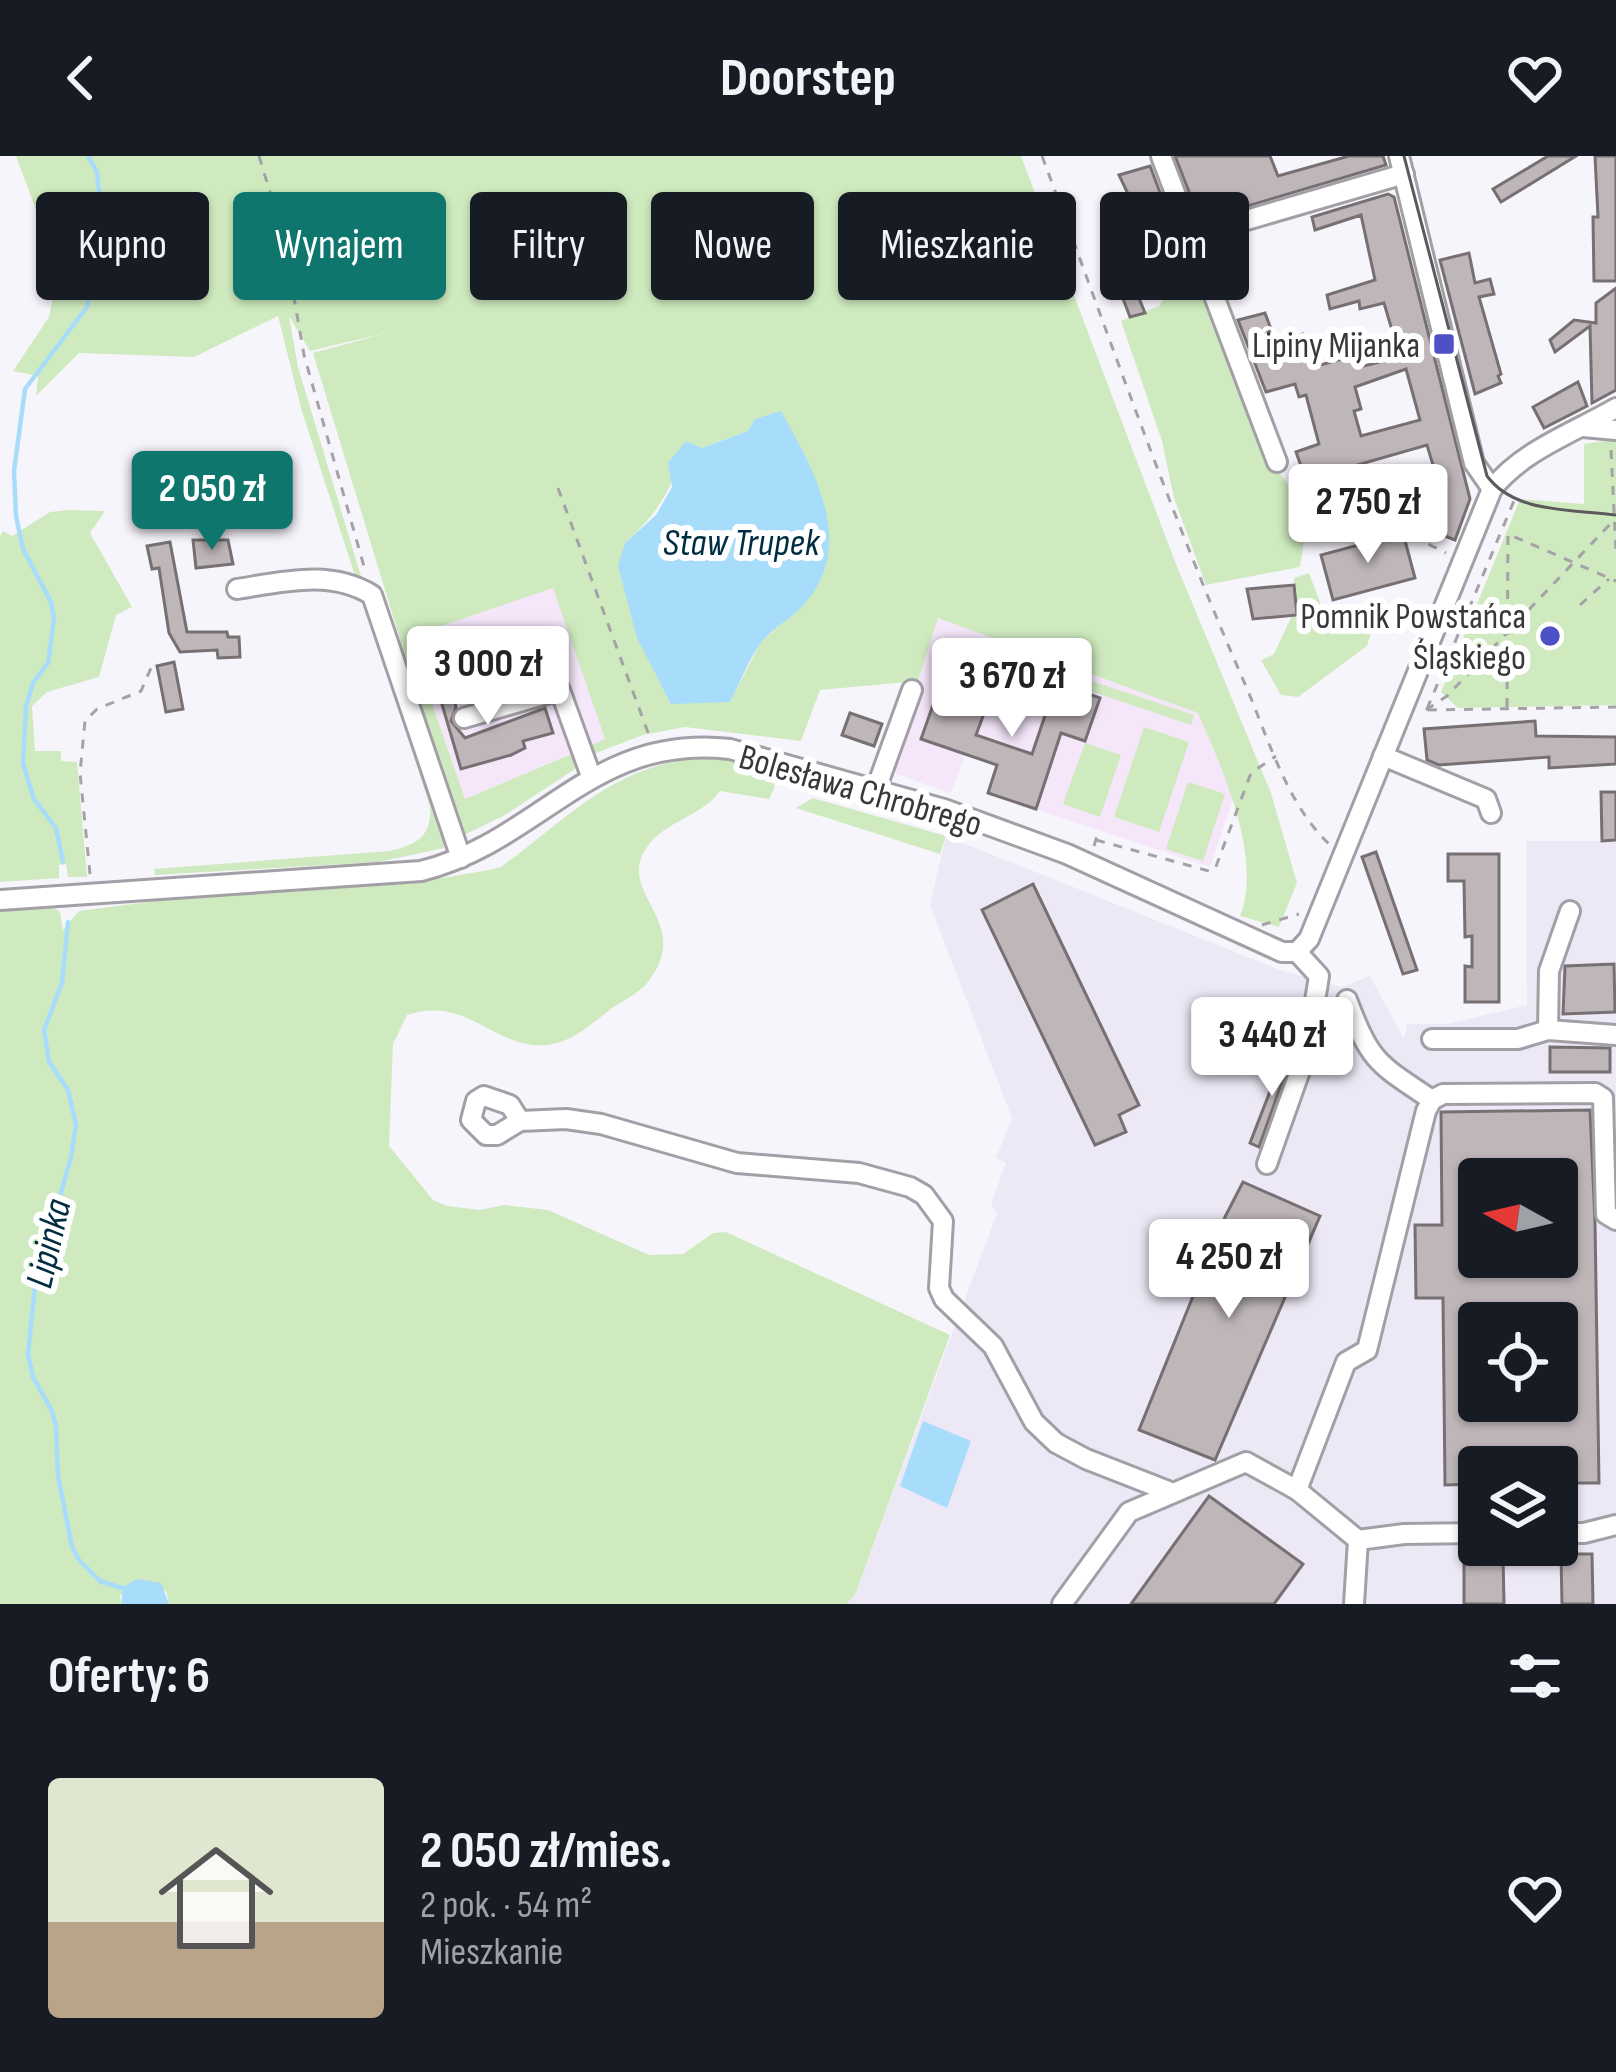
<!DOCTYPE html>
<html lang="pl">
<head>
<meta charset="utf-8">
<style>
  :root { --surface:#171b24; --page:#242831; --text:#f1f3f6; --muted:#9ea1a6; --accent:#0f766e }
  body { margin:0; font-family:"Sofia Sans Condensed",sans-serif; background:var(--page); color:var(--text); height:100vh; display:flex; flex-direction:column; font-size:45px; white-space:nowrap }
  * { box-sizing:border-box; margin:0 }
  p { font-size:39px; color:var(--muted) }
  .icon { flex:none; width:66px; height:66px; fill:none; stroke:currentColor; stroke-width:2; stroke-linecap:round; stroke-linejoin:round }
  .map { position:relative; height:1448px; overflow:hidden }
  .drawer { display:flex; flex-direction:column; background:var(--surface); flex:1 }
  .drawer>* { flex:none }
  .top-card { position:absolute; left:36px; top:36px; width:1545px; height:108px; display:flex; gap:24px }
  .needle { width:78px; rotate:278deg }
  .buttons { position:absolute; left:1458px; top:1002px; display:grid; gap:24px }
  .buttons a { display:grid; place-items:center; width:120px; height:120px; border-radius:12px; background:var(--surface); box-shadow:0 3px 9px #0004; font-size:60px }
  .price { position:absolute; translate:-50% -102px; padding:0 27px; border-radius:12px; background:#fff; color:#222; font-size:39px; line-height:78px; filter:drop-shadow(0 3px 6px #0008) }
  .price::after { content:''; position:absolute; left:50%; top:72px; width:36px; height:27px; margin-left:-18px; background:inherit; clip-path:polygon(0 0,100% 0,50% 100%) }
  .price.on { background:var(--accent); color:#fff }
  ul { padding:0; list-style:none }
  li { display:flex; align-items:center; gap:36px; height:300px; padding:0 48px }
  li span { display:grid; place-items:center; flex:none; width:336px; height:240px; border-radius:12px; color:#555 }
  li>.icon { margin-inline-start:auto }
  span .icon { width:144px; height:144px; fill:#fffc; stroke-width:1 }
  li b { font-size:51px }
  h2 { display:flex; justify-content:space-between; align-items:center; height:144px; padding:0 48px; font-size:51px }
  .chip { padding:0 42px; border-radius:12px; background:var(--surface); box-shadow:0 3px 9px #0004; font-size:42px; line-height:108px }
  .chip.on { background:var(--accent); color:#fff }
  header { display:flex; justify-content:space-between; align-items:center; height:156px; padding:0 48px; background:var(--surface); font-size:54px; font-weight:700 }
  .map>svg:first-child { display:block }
  .built { fill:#ede8f6; fill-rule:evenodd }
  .education { fill:#f5e6fa }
  .green { fill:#cfeabf; fill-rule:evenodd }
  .water { fill:#a8dcfb }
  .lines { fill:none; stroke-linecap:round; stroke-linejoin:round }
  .stream { stroke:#a8dcfb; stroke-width:4.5 }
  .building { fill:#beb6b9; stroke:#777073; stroke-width:3; fill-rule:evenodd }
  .minor-casing { stroke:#a2a0a6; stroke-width:24 }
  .path { stroke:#a4a2a7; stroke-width:3; stroke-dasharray:9 9; stroke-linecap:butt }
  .minor { stroke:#fff; stroke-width:18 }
  .tram { stroke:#5c5a5d; stroke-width:3 }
  .poi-dot { fill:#4e50c6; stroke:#fff; stroke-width:4.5 }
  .labels { text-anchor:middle; stroke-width:12; stroke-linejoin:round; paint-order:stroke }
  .poi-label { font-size:36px; fill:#383739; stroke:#fff; text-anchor:end }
  .street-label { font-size:36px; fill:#383739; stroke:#fff }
  .water-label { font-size:39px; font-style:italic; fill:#012d42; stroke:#fff }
</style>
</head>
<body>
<header><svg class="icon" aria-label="back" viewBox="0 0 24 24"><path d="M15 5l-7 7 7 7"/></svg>Doorstep<svg class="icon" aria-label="heart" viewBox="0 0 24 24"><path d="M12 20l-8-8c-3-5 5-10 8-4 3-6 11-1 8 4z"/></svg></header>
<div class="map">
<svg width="1616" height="1448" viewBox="0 0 1616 1448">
  <rect width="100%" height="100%" fill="#f7f5fc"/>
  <path class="built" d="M 946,680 L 1280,814 L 1342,831 L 1370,820 L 1404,883 L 1407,868 L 1448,868 L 1527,849 L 1526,685 L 1616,685 L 1616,1448 L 846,1448 L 855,1439 L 997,1057 L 991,1048 L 1006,1007 L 996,1002 L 1012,962 L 930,749 ZM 1479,1023 L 1557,1023 L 1557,1101 L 1479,1101 ZM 1479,1167 L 1557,1167 L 1557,1245 L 1479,1245 ZM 1479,1311 L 1557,1311 L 1557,1389 L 1479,1389 Z"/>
  <g class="education">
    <path d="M 553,431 L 605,583 L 465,643 L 409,481 Z"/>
    <path d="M 938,461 L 1198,557 L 1234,641 L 1210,711 L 987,637 L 997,609 L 970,600 L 965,599 L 951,637 L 891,616 L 924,529 L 918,525 Z"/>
  </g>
  <g class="green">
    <path d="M 16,0 L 1021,0 L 1174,403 L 1271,637 L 1297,727 L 1279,771 L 1240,760 C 1263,700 1222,613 1198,557 L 938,462 L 918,525 L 820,534 L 801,585 L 685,571 L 643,579 L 596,597 L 587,591 L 605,583 L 553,432 L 409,481 L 465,643 L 574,597 L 578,611 L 505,659 L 460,681 L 313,197 L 390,176 L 310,195 L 289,160 L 298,211 L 363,427 L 357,426 L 301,252 L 278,160 L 194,201 L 79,197 L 36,240 L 38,220 L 13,215 L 49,161 L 58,113 ZM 748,275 L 809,443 L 760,487 L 730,546 L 625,387 C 662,353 672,332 686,285 L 702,292 Z"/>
    <path d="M 1200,119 L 1273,307 L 1308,359 L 1300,411 L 1206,429 L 1174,342 L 1162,285 L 1121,165 L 1159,150 L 1174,128 Z"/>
    <path d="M 1616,283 L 1616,549 L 1458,552 L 1441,536 L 1520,343 L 1584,348 L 1584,288 Z"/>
    <path d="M 70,354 L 105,355 L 90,377 L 132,451 L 116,459 L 99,521 L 47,536 L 32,550 L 35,595 L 61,595 L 61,605 L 77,606 L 87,721 L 68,721 L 66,708 L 59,709 L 59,722 L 0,726 L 0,380 L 3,375 L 12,380 L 50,356 Z"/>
    <path d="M 1309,417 L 1326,462 L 1380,447 L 1367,490 L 1298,541 L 1281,539 L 1261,504 L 1274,498 L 1295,453 L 1294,422 Z"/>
    <path d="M 363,437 L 445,682 L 444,692 L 378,706 L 155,719 L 154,713 L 390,695 C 416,689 432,681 430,651 Z"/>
    <path d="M 1005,496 L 1194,559 L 1191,569 L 1002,505 Z"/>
    <path d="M 1144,571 L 1189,586 L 1159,676 L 1114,661 Z"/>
    <path d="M 1085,587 L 1121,599 L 1100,661 L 1063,648 Z"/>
    <path d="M 699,601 C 724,604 762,606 775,630 L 769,643 L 720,635 C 700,663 659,665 643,698 C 622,741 693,768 648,826 C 638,838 623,844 611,853 C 591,868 573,886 547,889 C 494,894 469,839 407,859 L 393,888 L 389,990 L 433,1044 L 447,1050 L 480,1054 L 504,1049 L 548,1054 L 649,1099 L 683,1098 L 713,1077 L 726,1076 L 950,1179 L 855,1439 L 846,1448 L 169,1448 L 166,1435 L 120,1439 L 121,1448 L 0,1448 L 0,755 L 54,752 L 60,756 L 63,774 L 79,755 L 195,740 L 414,727 L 489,714 L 501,711 C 571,660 608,613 699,601 Z"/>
    <path d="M 1188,626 L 1225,638 L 1203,705 L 1166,693 Z"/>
    <path d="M 813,642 L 946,680 L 940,698 L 796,652 Z"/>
  </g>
  <g class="water">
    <path d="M 781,255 C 812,311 856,384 808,444 C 795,461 773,471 760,488 C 748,505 740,527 730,546 L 671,548 L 637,482 L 618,410 L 625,387 L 656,359 L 672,331 L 668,307 L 686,285 L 702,292 L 748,275 L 755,263 Z"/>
    <path d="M 923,1265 L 971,1285 L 947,1352 L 900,1330 Z"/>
    <path d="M 137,1423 L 161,1427 L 169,1448 L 121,1448 L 123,1431 Z"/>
  </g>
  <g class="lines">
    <g class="stream">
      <path d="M 63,706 L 56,672 L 34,643 L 23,607 L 26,550 L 33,527 L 48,507 L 54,463 L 51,446 L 23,393 L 16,360 L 14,315 L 25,233 L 87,151 L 100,45 L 97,16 L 88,0"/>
      <path d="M 68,766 L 62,827 L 44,874 L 49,906 L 68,934 L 76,969 L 71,1001 L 35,1130 L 28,1198 L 33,1221 L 52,1255 L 56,1271 L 58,1320 L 72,1391 L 79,1404 L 100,1425 L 125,1433"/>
    </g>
  </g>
  <g class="building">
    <path d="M 1175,0 L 1270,0 L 1278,20 L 1349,0 L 1383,0 L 1386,9 L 1200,64 Z"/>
    <path d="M 1548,0 L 1576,0 L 1501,46 L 1493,33 Z"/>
    <path d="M 1595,0 L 1616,0 L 1616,125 L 1594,125 L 1593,61 L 1598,61 Z"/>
    <path d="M 1150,10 L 1178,84 L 1154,93 L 1119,19 Z"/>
    <path d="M 1388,38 L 1394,41 L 1470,343 L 1455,384 L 1427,373 L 1435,352 L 1445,349 L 1427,289 L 1298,326 L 1294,313 L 1301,310 L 1296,296 L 1319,288 L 1306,239 L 1299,241 L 1295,228 L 1266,236 L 1238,164 L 1265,157 L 1271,173 L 1260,190 L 1303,178 L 1313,211 L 1357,199 L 1360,211 L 1400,201 L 1384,147 L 1360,153 L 1359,145 L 1330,153 L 1327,139 L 1375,124 L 1361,59 L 1315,74 L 1312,61 ZM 1406,213 L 1420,264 L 1361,280 L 1354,255 L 1361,253 L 1355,231 Z"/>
    <path d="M 1469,97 L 1475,127 L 1490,123 L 1494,138 L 1479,141 L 1501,218 L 1498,220 L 1501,227 L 1475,238 L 1440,104 Z"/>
    <path d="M 1130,120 L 1145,157 L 1130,161 L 1116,124 Z"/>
    <path d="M 1616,132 L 1616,234 L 1592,247 L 1590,170 L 1555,196 L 1550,184 L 1574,164 L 1596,167 L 1596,147 Z"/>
    <path d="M 1578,226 L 1587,250 L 1544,272 L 1533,251 Z"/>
    <path d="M 1403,377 L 1415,422 L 1333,444 L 1321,399 Z"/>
    <path d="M 193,384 L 228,384 L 233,408 L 196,412 Z"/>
    <path d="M 170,386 L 187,476 L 227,476 L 228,481 L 239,481 L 240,501 L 218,502 L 217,494 L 180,496 L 169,477 L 159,412 L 152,413 L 147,390 Z"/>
    <path d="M 1294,429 L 1297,459 L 1253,463 L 1247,433 Z"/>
    <path d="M 442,500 L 456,551 L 451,565 L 465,582 L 545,552 L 553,577 L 523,585 L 525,592 L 511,599 L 461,613 L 429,504 Z"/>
    <path d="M 174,506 L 183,553 L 166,556 L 157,510 Z"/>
    <path d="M 1056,527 L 1100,542 L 1085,585 L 1061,577 L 1036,653 L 988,637 L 997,609 L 921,583 L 938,535 L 986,552 L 976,579 L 1032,598 Z"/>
    <path d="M 850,557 L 882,568 L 874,590 L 842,579 Z"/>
    <path d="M 1535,565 L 1536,580 L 1616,581 L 1616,608 L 1549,612 L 1549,601 L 1439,609 L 1427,604 L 1424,573 Z"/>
    <path d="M 1601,636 L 1616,636 L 1616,684 L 1602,685 Z"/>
    <path d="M 1376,696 L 1417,814 L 1403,818 L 1362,701 Z"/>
    <path d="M 1448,698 L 1499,698 L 1499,846 L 1465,846 L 1465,810 L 1472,811 L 1472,780 L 1465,781 L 1464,725 L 1448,725 Z"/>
    <path d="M 1033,728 L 1139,949 L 1119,959 L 1126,976 L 1095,989 L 982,754 Z"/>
    <path d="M 1614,808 L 1615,856 L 1563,858 L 1565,810 Z"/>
    <path d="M 1288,889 L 1294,892 L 1259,991 L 1250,987 Z"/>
    <path d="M 1550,891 L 1610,892 L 1610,916 L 1550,916 Z"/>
    <path d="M 1590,954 L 1595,1066 L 1599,1327 L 1557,1327 L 1557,1311 L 1479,1311 L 1479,1328 L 1445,1329 L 1443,1142 L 1416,1142 L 1415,1069 L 1442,1069 L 1441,956 ZM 1479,1023 L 1557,1023 L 1557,1101 L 1479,1101 ZM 1479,1167 L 1557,1167 L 1557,1245 L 1479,1245 Z"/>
    <path d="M 1243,1026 L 1320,1060 L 1215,1304 L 1139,1274 L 1225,1061 Z"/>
    <path d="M 1209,1340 L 1303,1408 L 1274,1448 L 1131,1448 Z"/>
    <path d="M 1561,1398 L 1592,1398 L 1593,1448 L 1562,1448 Z"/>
    <path d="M 1503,1399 L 1504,1448 L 1464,1448 L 1464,1400 Z"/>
  </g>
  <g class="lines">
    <g class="minor-casing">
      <g id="minor">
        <path d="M 1161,0 L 1277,306"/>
        <path d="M 1399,0 L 1474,307 L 1492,333"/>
        <path d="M 1192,80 L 1404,18"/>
        <path d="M 1583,271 L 1616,274"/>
        <path d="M 237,433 C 282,426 331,413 372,439 L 461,702"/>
        <path d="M 464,562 L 560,534 L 591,620"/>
        <path d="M 1383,600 L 1486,643 L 1491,657"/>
        <path d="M 876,633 L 912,534"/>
        <path d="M 0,744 L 421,715 C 541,685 592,577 730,593 L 944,653 L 1067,698 L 1282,796 L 1297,796"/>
        <path d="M 1297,796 L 1309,783 L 1492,333 C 1523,294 1573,277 1616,252"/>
        <path d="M 1347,844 C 1371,907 1377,907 1432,944"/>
        <path d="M 1548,874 L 1549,815 L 1570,755"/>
        <path d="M 1432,883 L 1518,883 L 1548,874 L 1616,879"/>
        <path d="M 520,965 L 510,949 L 484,940 L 476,945 L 471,964 L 486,979 L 497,979 L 520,965 L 566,963 L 601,968 L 737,1007 L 859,1017 L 910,1031 L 924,1039 L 943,1065 L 939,1132 L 944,1143 L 993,1190 L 1034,1266 L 1056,1287 L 1086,1303 L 1173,1337"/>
        <path d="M 1267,1008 L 1307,895 L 1319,820 L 1297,796"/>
        <path d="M 1297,1334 L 1346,1206 L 1367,1194 L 1426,955 L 1432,944 L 1443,938 L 1595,937 L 1603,942 L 1606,1058 L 1616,1064"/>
        <path d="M 1557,1377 L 1584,1377 L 1616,1369"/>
        <path d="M 1062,1448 L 1129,1356 L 1246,1306 L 1297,1334 L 1358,1384 L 1404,1378 L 1479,1377"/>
        <path d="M 1354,1448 L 1358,1384"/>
      </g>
    </g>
    <g class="path">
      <path d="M 259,0 L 283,79 L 304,199 L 365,414"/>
      <path d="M 1042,0 C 1108,177 1169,355 1245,528 C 1268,581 1286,647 1329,688"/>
      <path d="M 1611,294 L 1616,394"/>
      <path d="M 1289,321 L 1316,354 L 1378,337 L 1414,381 L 1446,397"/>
      <path d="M 558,332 L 650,582"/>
      <path d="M 1580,449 L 1609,423"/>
      <path d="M 1507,551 L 1508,378 L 1616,425"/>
      <path d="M 1427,553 L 1516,340"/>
      <path d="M 1426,554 L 1447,540 L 1614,364"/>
      <path d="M 1428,554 L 1616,551"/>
      <path d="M 1096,684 L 1209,715 L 1215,713 L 1251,617 L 1276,600"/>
      <path d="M 1094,690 L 1099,673"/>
      <path d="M 90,718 L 80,617 L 85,565 L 97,553 L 141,535 L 154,505"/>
      <path d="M 1262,769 L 1299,758"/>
    </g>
    <use href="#minor" class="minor"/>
    <path class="tram" d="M 1404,0 L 1487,320 C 1515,358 1573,353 1616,359"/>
  </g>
  <g class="poi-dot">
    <rect x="1432" y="176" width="24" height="24" rx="6"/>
    <circle cx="1550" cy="480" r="12"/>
  </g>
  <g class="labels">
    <g class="poi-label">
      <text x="1420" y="201">Lipiny Mijanka</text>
      <text x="1526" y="472">Pomnik Powstańca<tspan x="1526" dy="41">Śląskiego</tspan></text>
    </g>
    <g class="street-label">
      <text transform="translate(861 633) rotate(16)" y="13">Bolesława Chrobrego</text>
    </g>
    <g class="water-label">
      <text x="741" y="399">Staw Trupek</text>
      <text transform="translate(47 1087) rotate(-77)" y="14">Lipinka</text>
    </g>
  </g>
</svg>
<div class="buttons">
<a><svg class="needle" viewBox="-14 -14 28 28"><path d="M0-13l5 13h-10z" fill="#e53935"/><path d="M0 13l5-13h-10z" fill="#9ea1a6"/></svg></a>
<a><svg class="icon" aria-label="locate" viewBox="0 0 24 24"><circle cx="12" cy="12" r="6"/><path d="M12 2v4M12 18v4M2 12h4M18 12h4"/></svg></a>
<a><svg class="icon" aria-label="layers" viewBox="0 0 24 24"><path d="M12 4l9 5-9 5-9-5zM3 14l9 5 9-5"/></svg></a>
</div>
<b class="price on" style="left:212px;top:397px">2 050 zł</b>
<b class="price" style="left:1368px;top:410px">2 750 zł</b>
<b class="price" style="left:488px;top:572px">3 000 zł</b>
<b class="price" style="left:1012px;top:584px">3 670 zł</b>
<b class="price" style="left:1272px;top:943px">3 440 zł</b>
<b class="price" style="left:1229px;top:1165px">4 250 zł</b>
<div class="top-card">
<a class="chip">Kupno</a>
<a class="chip on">Wynajem</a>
<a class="chip">Filtry</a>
<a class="chip">Nowe</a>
<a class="chip">Mieszkanie</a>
<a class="chip">Dom</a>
</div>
</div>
<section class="drawer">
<h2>Oferty: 6<svg class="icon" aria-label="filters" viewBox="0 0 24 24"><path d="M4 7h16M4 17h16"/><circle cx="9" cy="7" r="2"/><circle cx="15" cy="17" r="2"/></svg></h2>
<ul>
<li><span style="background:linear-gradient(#dfe7d0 60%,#b9a48a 0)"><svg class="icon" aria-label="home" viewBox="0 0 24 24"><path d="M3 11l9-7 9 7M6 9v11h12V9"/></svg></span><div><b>2 050 zł/mies.</b><p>2 pok. · 54 m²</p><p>Mieszkanie</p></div><svg class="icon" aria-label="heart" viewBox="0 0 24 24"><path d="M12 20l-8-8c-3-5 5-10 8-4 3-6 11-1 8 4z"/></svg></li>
</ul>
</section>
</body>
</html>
